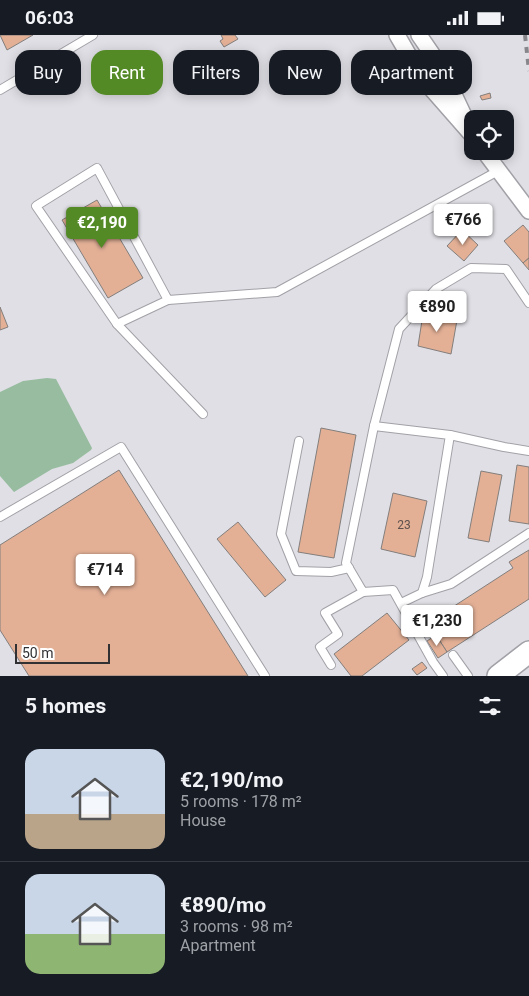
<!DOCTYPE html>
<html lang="en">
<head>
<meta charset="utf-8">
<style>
  :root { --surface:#171b24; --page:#20242c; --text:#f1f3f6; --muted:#9ea1a6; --line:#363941; --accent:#538a25 }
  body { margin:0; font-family:Roboto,sans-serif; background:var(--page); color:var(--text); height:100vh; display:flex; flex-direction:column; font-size:19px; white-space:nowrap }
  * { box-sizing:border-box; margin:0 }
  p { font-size:16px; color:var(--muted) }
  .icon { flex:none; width:28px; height:28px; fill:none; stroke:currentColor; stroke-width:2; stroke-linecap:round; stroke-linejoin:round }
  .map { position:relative; height:641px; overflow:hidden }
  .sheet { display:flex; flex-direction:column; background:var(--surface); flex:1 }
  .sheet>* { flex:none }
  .top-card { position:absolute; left:15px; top:15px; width:500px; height:45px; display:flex; gap:10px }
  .controls { position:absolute; left:464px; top:75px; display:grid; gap:10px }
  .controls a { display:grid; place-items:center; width:50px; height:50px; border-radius:10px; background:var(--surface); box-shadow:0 2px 12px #0003; font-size:25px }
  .scale { position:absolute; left:15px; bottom:12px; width:95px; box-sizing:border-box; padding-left:5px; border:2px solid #313133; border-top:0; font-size:14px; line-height:18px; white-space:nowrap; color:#313133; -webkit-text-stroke:4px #fff; paint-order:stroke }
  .price { position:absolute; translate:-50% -42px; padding:0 11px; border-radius:5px; background:#fff; color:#222; font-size:16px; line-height:32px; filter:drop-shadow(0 1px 2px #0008) }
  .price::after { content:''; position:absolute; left:50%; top:30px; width:15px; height:11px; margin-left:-8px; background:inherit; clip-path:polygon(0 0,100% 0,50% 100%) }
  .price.on { background:var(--accent); color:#fff }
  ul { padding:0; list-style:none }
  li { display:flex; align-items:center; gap:15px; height:125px; padding:0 25px }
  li+li { border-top:1px solid var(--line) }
  li span { display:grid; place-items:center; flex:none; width:140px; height:100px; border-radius:15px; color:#555 }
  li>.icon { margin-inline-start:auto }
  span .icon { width:60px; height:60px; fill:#fffc; stroke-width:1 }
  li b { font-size:21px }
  h2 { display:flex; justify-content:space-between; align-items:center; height:60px; padding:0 25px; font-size:21px }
  .pill { padding:0 18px; border-radius:15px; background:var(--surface); box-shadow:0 2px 12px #0003; font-size:18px; line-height:45px }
  .pill.on { background:var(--accent); color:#fff }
  .status { display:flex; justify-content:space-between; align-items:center; height:35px; padding:0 25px; background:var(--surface); direction:ltr }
  .status svg { height:14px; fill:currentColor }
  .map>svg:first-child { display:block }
  .green { fill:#98bca0 }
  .building { fill:#e3b096; stroke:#837e7c }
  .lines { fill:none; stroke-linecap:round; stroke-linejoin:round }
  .lane-casing { stroke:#a1a1a7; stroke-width:10 }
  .street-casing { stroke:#a1a1a7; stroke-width:18 }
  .secondary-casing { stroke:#a1a1a7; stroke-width:24 }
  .lane { stroke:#fff; stroke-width:8 }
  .street { stroke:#fff; stroke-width:15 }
  .secondary { stroke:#fff; stroke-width:21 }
  .rail { stroke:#87878b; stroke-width:4; stroke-dasharray:6 6; stroke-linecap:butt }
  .labels { text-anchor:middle; stroke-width:4.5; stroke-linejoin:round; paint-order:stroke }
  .number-label { font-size:12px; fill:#5e514c }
</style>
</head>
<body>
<div class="status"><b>06:03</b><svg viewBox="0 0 49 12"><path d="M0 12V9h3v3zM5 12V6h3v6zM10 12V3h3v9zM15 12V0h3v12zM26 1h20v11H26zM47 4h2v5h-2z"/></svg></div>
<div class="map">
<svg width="529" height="641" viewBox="0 0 529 641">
  <rect width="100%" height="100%" fill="#dfdfe5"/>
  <path class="green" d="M 47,343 L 56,344 L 92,413 L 91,415 L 73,428 L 52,434 L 14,457 L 0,441 L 0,357 L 23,346 Z"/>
  <g class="building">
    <path d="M 0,0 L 33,0 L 7,15 Z"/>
    <path d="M 221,0 L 235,0 L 238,4 L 224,12 L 220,6 L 223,4 Z"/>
    <path d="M 429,31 L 435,41 L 431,44 L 424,35 Z"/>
    <path d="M 490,58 L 491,63 L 482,65 L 480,61 Z"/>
    <path d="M 97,165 L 143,243 L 108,263 L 62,185 Z"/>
    <path d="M 523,190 L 529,197 L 529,223 L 523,228 L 504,206 Z"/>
    <path d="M 462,195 L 478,210 L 464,226 L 447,211 Z"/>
    <path d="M 529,223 L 529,235 L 523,228 Z"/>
    <path d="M 0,272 L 8,292 L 0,295 Z"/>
    <path d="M 423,279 L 457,285 L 451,319 L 418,311 Z"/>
    <path d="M 321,393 L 356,400 L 334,523 L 298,517 Z"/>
    <path d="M 517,430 L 529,432 L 529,489 L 509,486 Z"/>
    <path d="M 119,435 L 248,641 L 29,641 L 0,595 L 0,510 Z"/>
    <path d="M 481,436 L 502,440 L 489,507 L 468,503 Z"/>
    <path d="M 393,458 L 427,466 L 415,522 L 381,514 Z"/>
    <path d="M 238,487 L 286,545 L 265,562 L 217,504 Z"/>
    <path d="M 529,515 L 529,564 L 447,617 L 428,588 L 513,533 L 509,527 Z"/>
    <path d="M 387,578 L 409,605 L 362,641 L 351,641 L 334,619 Z"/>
    <path d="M 436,600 L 447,617 L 438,623 L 427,606 Z"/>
    <path d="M 422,627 L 427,633 L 417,640 L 412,634 Z"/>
  </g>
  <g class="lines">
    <g class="lane-casing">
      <g id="lane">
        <path d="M 0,55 L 93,0"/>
        <path d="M 117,289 L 168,265"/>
        <path d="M 203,379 L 117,289 L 36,171 L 97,133 L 168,265 L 277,257 L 498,136"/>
        <path d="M 374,391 L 450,400 L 504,412 L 529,416"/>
        <path d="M 299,406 L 281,499 L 296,536 L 331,537 L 349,533"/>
        <path d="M 0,482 L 121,412 L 265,641"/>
        <path d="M 422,558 L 451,549 L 529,498"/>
        <path d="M 401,568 L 422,558 L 427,542 L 450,400"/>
        <path d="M 453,620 L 468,641"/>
        <path d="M 331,630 L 320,612 L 338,599 L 325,578 L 363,557"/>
        <path d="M 443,641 L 433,627 L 393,555 L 363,557 L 346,528 L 374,391 L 399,294 L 436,254 L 471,233 L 506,234 L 529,268"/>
      </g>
    </g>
    <g class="street-casing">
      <g id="street">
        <path d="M 397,0 L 422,43 L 472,100"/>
        <path d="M 419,0 L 441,32 L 466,85"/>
        <path d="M 484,116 L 529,176"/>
      </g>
    </g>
    <g class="secondary-casing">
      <path id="secondary" d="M 498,641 L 529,617"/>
    </g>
    <use href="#lane" class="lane"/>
    <use href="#street" class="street"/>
    <use href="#secondary" class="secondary"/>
    <path class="rail" d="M 525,0 L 529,36"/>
  </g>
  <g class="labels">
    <g class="number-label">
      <text x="404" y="494">23</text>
    </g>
  </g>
</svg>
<div class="controls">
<a><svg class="icon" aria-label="locate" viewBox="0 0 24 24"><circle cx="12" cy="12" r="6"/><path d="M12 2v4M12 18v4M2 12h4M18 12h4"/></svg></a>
</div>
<div class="scale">50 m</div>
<b class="price" style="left:463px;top:211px">€766</b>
<b class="price on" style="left:102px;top:214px">€2,190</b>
<b class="price" style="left:437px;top:298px">€890</b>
<b class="price" style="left:105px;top:561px">€714</b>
<b class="price" style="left:437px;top:612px">€1,230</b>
<div class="top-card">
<a class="pill">Buy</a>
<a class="pill on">Rent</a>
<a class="pill">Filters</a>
<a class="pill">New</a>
<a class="pill">Apartment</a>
</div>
</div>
<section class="sheet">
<h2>5 homes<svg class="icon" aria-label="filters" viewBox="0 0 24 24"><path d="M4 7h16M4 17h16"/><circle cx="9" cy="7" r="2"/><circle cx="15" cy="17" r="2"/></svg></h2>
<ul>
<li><span style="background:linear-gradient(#c9d6e8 65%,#b9a48a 0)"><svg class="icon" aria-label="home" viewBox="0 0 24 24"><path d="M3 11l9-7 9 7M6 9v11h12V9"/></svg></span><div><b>€2,190/mo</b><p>5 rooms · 178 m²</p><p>House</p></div></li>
<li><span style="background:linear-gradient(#c9d6e8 60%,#8fb573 0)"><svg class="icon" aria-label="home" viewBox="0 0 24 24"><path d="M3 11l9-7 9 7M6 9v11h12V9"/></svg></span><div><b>€890/mo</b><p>3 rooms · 98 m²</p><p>Apartment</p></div></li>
</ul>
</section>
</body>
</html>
